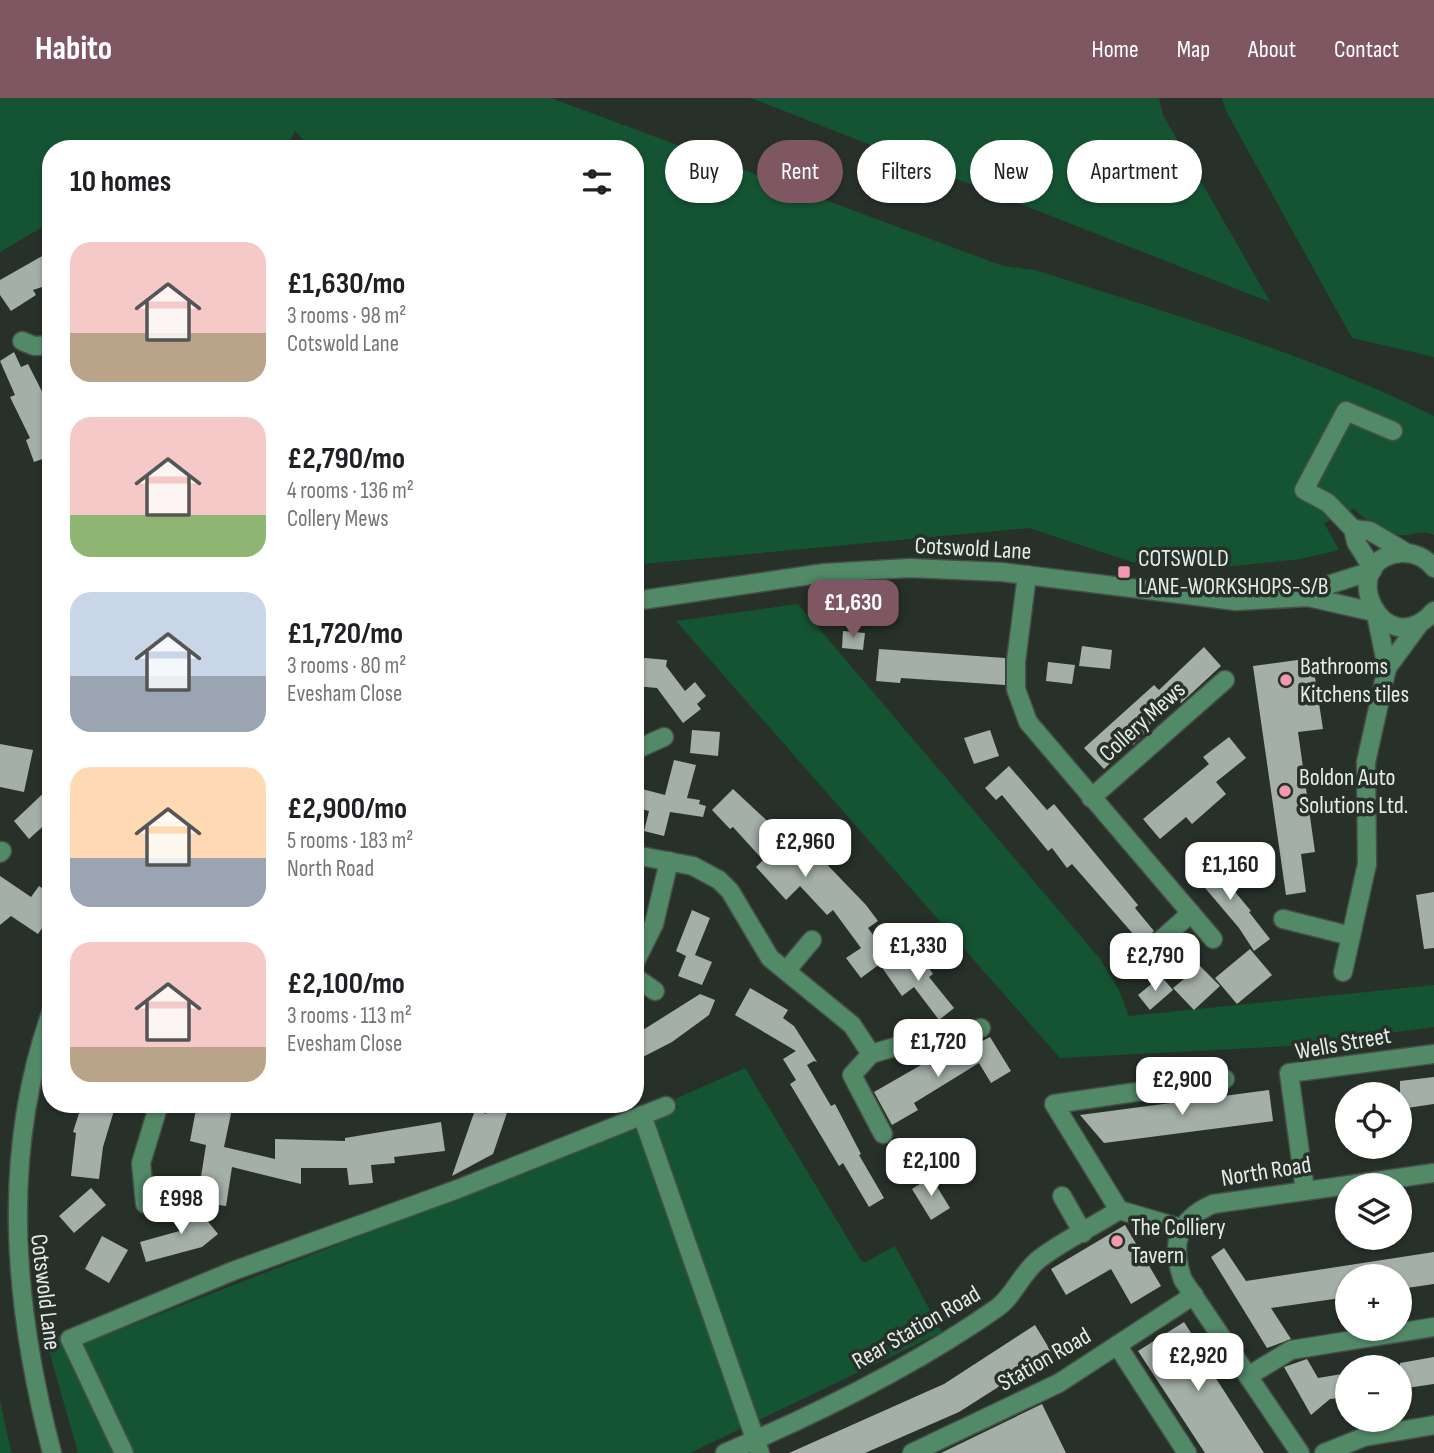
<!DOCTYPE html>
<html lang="en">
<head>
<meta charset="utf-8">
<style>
  :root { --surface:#fff; --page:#f2f2f2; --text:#202124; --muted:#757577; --accent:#7e5762 }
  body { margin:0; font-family:"Sofia Sans Condensed",sans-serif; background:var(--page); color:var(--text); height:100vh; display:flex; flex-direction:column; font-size:26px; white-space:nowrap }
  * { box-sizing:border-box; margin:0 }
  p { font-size:23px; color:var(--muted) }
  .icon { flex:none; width:38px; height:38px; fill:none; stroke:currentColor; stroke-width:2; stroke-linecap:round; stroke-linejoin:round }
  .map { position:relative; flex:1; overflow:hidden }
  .side { position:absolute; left:42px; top:42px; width:602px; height:973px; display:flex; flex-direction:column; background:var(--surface); border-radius:28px; box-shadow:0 2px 5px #0004 }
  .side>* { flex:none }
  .banner { position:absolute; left:665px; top:42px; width:663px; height:63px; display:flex; gap:14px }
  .controls { position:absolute; left:1335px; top:984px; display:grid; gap:14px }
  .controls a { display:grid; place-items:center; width:77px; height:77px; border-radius:50%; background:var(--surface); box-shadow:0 2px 5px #0004; font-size:35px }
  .price { position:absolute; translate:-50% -60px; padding:0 16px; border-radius:14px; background:#fff; color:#222; font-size:23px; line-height:46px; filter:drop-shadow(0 2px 4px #0008) }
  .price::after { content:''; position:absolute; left:50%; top:42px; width:21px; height:16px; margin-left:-10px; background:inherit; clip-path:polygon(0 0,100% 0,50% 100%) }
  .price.active { background:var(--accent); color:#fff }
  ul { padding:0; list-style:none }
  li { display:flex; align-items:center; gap:21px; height:175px; padding:0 28px }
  li span { display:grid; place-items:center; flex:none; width:196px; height:140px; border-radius:21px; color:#555 }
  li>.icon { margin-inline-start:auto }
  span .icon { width:84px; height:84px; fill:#fffc; stroke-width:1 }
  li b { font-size:30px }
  h2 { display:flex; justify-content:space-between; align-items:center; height:84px; padding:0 28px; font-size:30px }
  .tag { padding:0 24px; border-radius:32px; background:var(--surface); box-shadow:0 2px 5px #0004; font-size:24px; line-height:63px }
  .tag.active { background:var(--accent); color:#fff }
  header { display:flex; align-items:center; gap:42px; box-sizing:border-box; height:98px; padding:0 35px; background:var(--accent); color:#fff }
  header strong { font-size:33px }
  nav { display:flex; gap:38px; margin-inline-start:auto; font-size:24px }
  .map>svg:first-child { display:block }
  .green { fill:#155433 }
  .building { fill:#a3afa7 }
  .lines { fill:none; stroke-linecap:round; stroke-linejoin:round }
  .minor-casing { stroke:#454f48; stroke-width:21 }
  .minor { stroke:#528a68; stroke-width:18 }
  .poi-dot { fill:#f29aad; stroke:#27312a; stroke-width:2.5 }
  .labels { text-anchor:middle; stroke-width:7; stroke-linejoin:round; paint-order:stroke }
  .street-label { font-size:24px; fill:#e5ece7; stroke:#27312a }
  .poi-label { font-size:24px; fill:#e5ece7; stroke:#27312a; text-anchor:start }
</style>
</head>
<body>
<header>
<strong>Habito</strong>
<nav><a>Home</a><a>Map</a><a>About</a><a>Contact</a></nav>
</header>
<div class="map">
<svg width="1434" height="1355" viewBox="0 0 1434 1355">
  <rect width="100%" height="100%" fill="#27312a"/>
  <g class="green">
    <path d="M 0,0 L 551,0 L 1003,168 L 1035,172 C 1171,216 1306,255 1434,318 L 1434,437 C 1424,432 1416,436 1406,437 C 1384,439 1369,424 1354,411 L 1324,425 L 1339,452 L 1300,461 L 1204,471 L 1132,464 L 1029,430 L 642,466 L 635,458 L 635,51 L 310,51 L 295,32 L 287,51 L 51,51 L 51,124 L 0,154 Z"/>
    <path d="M 751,0 L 1159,0 L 1163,17 L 1270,204 Z"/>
    <path d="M 1222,0 L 1434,0 L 1434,259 L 1352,240 L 1226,13 Z"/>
    <path d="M 798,506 L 1101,862 L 1119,892 L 1129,918 L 1434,887 L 1434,929 L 1291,948 L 1060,960 L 676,523 Z"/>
    <path d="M 745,970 L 860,1161 L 864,1165 L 895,1148 L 942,1234 L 690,1355 L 131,1355 L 83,1246 L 625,1034 L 678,1009 L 675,1001 Z"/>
    <path d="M 60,1237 L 118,1355 L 78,1355 L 48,1249 Z"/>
    <path d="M 0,1303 L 11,1353 L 12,1355 L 0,1355 Z"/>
  </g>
  <g class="building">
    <path d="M 51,153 L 51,186 L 33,192 L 36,197 L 11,213 L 0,197 L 0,182 Z"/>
    <path d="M 14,254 L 21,269 L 28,266 L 51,311 L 51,358 L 34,364 L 26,342 L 30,340 L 10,299 L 15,297 L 0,263 Z"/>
    <path d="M 843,533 L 865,535 L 863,552 L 842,550 Z"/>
    <path d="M 1082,548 L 1112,552 L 1110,571 L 1079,568 Z"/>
    <path d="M 1204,549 L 1221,568 L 1181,605 L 1177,601 L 1144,632 L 1146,634 L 1133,647 L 1131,645 L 1104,671 L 1084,650 L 1154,587 L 1159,592 Z"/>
    <path d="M 879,551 L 1005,560 L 1005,587 L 901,580 L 900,585 L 876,583 Z"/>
    <path d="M 635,559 L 667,562 L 666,568 L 685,593 L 695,584 L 706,598 L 697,606 L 701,611 L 683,625 L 657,590 L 635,588 Z"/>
    <path d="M 1312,560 L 1323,631 L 1298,634 L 1315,754 L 1301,756 L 1306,794 L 1286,797 L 1253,568 Z"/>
    <path d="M 1048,564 L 1075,567 L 1072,586 L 1046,583 Z"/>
    <path d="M 692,632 L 720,634 L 718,658 L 690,655 Z"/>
    <path d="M 990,632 L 999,658 L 974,666 L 964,640 Z"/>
    <path d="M 1229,639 L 1246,660 L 1216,684 L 1226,696 L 1192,726 L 1186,719 L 1160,741 L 1143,721 L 1209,666 L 1203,659 Z"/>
    <path d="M 0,646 L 33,652 L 24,694 L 0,689 Z"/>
    <path d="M 674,662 L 696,667 L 687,700 L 700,702 L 699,706 L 706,708 L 703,719 L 670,714 L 664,738 L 644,733 L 649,713 L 638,710 L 642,691 L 665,697 Z"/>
    <path d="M 1009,668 L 1047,712 L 1054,706 L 1138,807 L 1135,810 L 1154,833 L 1141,845 L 1072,766 L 1067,770 L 1052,750 L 1048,753 L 1002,697 L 996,702 L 985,690 Z"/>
    <path d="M 51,688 L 51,721 L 29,741 L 14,723 Z"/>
    <path d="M 733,691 L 777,732 L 773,736 L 800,767 L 815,754 L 866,807 L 878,823 L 868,830 L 889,859 L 861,880 L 846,860 L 861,850 L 833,812 L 827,817 L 800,788 L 786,802 L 756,769 L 763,762 L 733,729 L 730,731 L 712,712 Z"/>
    <path d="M 1205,758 L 1251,813 L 1249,814 L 1270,841 L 1254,853 L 1239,830 L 1189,771 Z"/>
    <path d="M 0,778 L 31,799 L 39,788 L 51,796 L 51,817 L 38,836 L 11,818 L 0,827 Z"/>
    <path d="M 1434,794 L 1434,850 L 1424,851 L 1416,797 Z"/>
    <path d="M 692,812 L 710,820 L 695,857 L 712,864 L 702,887 L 678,878 L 686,858 L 676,853 Z"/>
    <path d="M 1250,851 L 1272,877 L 1237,906 L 1215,880 Z"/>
    <path d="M 918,854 L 933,876 L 929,879 L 954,910 L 939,922 L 914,889 L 902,898 L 883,871 L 905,856 L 908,861 Z"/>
    <path d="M 1200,868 L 1220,888 L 1194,912 L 1173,890 Z"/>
    <path d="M 1161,878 L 1173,892 L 1150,912 L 1138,897 Z"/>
    <path d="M 750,890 L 788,912 L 783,920 L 794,928 L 817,964 L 814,963 L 807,967 L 831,1008 L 835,1006 L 861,1056 L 859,1057 L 884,1100 L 869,1109 L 843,1065 L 839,1068 L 805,1011 L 790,986 L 796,982 L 783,961 L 796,953 L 735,917 Z"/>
    <path d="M 700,896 L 715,902 L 709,917 L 672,944 L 635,963 L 635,937 Z"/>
    <path d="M 990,939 L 1011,973 L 991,985 L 979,965 L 914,1005 L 918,1012 L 892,1027 L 874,994 L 928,963 L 931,969 Z"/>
    <path d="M 1434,979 L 1434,1006 L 1400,1011 L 1400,983 Z"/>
    <path d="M 1269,992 L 1273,1023 L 1104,1045 L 1080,1017 Z"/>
    <path d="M 82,1006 L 116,1006 L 103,1049 L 99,1081 L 71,1078 L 76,1035 L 73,1034 Z"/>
    <path d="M 197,1006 L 233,1006 L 224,1049 L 275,1061 L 275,1041 L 345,1043 L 345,1040 L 441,1024 L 445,1053 L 394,1059 L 395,1065 L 371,1067 L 373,1085 L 349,1087 L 347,1070 L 301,1070 L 301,1086 L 232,1069 L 226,1108 L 197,1104 L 206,1047 L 190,1043 Z"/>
    <path d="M 489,1006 L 509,1009 L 493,1056 L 452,1078 L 475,1012 L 486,1016 Z"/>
    <path d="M 931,1079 L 950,1110 L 931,1122 L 912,1091 Z"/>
    <path d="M 91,1090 L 106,1107 L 74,1135 L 59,1118 Z"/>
    <path d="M 193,1105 L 218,1136 L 202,1149 L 146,1164 L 140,1144 L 183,1132 L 174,1120 Z"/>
    <path d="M 1125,1127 L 1161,1188 L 1131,1206 L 1111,1171 L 1066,1197 L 1051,1171 Z"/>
    <path d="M 102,1138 L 128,1152 L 109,1185 L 85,1171 Z"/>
    <path d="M 1224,1150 L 1246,1183 L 1434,1154 L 1434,1186 L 1400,1191 L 1400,1178 L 1348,1178 L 1348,1199 L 1271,1210 L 1291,1241 L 1267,1250 L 1211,1159 Z"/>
    <path d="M 1184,1224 L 1211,1266 L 1208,1268 L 1264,1355 L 1205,1355 L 1138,1253 Z"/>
    <path d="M 1035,1227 L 1052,1255 L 959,1314 L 865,1355 L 789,1355 L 944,1286 Z"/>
    <path d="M 1434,1259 L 1434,1286 L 1400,1291 L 1400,1265 Z"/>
    <path d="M 1307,1261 L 1318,1280 L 1348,1275 L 1348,1299 L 1330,1301 L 1311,1317 L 1284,1269 Z"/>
    <path d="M 1042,1306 L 1066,1355 L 941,1355 Z"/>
  </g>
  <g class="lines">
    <g class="minor-casing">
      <g id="minor">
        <path d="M 22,243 L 34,248 L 51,247"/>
        <path d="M 1353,431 L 1370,433 L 1407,455"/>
        <path d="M 1434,470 C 1426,460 1414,454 1401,455 C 1332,462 1384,570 1434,513"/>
        <path d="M 1373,471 L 1356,444 L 1353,431 L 1328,405 L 1304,392 L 1346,313 L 1393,333"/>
        <path d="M 1027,477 L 1016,563 L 1016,591 L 1028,624 L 1213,841"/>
        <path d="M 1308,499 L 1328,487 L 1372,473"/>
        <path d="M 635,503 L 824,475 L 910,470 L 1002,474 L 1236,503 L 1308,499 L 1374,514"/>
        <path d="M 1387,570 L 1420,525"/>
        <path d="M 635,652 L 664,639"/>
        <path d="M 1091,700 L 1225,582"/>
        <path d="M 0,755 L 2,753"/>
        <path d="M 635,757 L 693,768 L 719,782 L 730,793 L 770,860 L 852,927 L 871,956"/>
        <path d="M 1283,821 L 1351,838"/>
        <path d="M 1152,850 L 1191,815"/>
        <path d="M 635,864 L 654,826 L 669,763"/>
        <path d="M 786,873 L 812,842"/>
        <path d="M 1343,874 L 1367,766 L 1366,664 L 1387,570 L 1376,516"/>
        <path d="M 635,879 L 655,893"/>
        <path d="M 51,915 C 0,1058 14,1210 52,1355"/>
        <path d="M 642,1017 L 760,1355"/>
        <path d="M 883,1036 L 852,977 L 871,956 L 908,945 L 981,930"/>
        <path d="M 1305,1092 L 1289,975 L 1434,956"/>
        <path d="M 1062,1098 L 1083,1135"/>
        <path d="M 145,1106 L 141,1065 L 159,1006"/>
        <path d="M 1181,1130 L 1119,1112 L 1054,1006 L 1225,981"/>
        <path d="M 1117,1247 L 1187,1355"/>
        <path d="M 1248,1278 L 1291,1252 L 1434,1229"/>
        <path d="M 124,1355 L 70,1241 L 233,1173 L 458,1091 L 666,1008"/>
        <path d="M 725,1355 C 819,1315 913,1269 997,1210 C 1013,1199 1021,1176 1038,1162 C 1062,1143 1093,1129 1119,1112"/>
        <path d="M 912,1355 L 1059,1285 L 1194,1197"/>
        <path d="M 1300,1355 L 1183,1182 C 1170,1146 1177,1122 1213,1106 L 1434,1075"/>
        <path d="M 1324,1355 L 1364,1339 L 1434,1327"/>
      </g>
    </g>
    <use href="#minor" class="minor"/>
  </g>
  <g class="poi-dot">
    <rect x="1117" y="467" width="14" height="14" rx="3.5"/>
    <circle cx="1286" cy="582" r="7"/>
    <circle cx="1285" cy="693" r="7"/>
    <circle cx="1117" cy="1143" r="7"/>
  </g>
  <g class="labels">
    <g class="street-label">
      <text transform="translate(973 450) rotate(3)" y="8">Cotswold Lane</text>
      <text transform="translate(1142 623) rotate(-42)" y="8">Collery Mews</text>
      <text transform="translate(1343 945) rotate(-10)" y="8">Wells Street</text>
      <text transform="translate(1266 1073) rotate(-9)" y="8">North Road</text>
      <text transform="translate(46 1194) rotate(83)" y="8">Cotswold Lane</text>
      <text transform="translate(916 1229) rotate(-30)" y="8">Rear Station Road</text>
      <text transform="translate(1044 1261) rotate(-30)" y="8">Station Road</text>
    </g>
    <g class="poi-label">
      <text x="1138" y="468">COTSWOLD<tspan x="1138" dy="28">LANE-WORKSHOPS-S/B</tspan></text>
      <text x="1300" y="576">Bathrooms<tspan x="1300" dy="28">Kitchens tiles</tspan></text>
      <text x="1299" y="687">Boldon Auto<tspan x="1299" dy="28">Solutions Ltd.</tspan></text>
      <text x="1131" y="1137">The Colliery<tspan x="1131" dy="28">Tavern</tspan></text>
    </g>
  </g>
</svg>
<div class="controls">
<a><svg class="icon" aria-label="locate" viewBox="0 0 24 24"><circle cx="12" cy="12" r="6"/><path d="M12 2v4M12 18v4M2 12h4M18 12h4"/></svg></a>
<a><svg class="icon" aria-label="layers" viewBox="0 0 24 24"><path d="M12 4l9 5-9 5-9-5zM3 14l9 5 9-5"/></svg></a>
<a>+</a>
<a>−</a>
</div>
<b class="price active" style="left:853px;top:542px">£1,630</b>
<b class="price" style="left:805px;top:781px">£2,960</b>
<b class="price" style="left:1230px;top:804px">£1,160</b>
<b class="price" style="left:918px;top:885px">£1,330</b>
<b class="price" style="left:1155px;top:895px">£2,790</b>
<b class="price" style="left:938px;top:981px">£1,720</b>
<b class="price" style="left:1182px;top:1019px">£2,900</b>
<b class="price" style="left:931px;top:1100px">£2,100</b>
<b class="price" style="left:181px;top:1138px">£998</b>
<b class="price" style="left:1198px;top:1295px">£2,920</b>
<div class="banner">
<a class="tag">Buy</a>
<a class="tag active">Rent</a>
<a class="tag">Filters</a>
<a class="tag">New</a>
<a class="tag">Apartment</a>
</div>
<section class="side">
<h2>10 homes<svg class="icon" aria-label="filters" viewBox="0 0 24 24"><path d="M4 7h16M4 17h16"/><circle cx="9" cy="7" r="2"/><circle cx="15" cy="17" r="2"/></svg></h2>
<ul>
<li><span style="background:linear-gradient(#f6c9c9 65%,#b9a48a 0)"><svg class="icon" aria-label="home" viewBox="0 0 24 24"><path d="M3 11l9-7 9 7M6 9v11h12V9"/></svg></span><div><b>£1,630/mo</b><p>3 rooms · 98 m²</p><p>Cotswold Lane</p></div></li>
<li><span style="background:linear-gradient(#f6c9c9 70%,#8fb573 0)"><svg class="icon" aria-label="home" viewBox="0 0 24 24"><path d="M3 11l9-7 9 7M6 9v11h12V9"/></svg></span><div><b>£2,790/mo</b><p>4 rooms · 136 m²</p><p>Collery Mews</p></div></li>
<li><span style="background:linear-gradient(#c9d6e8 60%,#9aa5b1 0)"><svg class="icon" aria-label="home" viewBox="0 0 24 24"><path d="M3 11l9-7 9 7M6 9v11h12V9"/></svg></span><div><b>£1,720/mo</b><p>3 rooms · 80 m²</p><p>Evesham Close</p></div></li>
<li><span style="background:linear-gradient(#ffd9b3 65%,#9aa5b1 0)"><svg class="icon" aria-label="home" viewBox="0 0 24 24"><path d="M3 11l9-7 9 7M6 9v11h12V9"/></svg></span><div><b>£2,900/mo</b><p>5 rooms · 183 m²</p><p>North Road</p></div></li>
<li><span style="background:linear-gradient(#f6c9c9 75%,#b9a48a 0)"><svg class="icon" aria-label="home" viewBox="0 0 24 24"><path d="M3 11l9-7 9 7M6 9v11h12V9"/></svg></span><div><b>£2,100/mo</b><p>3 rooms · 113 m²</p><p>Evesham Close</p></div></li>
</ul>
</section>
</div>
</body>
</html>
